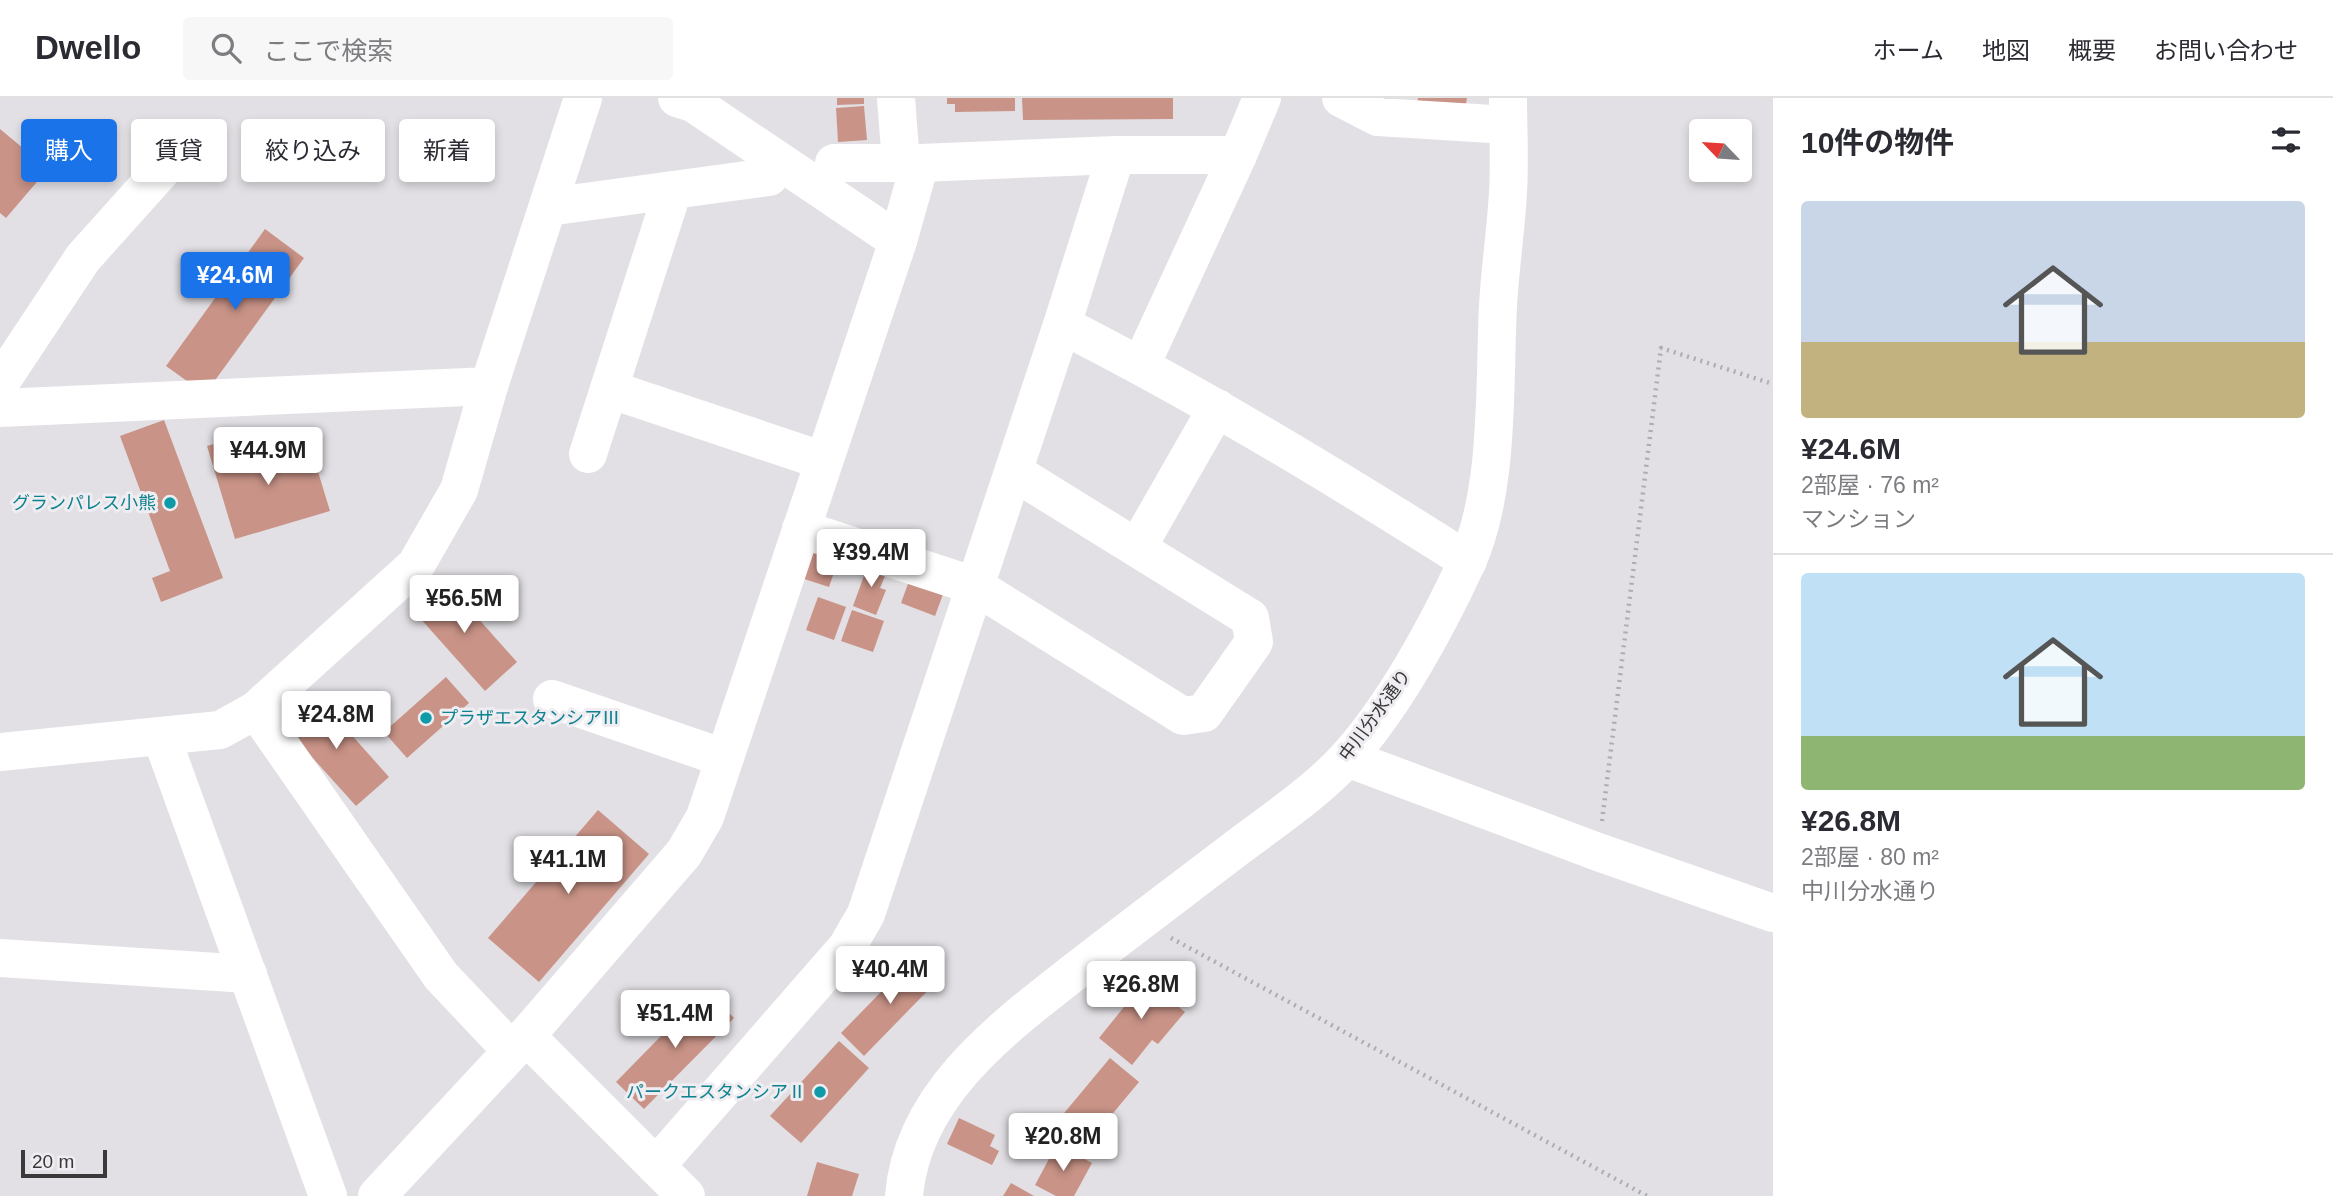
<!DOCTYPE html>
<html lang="ja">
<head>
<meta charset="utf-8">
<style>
  :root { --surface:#fff; --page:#f7f7f7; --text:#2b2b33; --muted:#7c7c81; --line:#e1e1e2; --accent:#1a73e8 }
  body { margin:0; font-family:Helvetica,"Noto Sans JP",sans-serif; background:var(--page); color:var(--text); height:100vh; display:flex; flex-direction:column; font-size:26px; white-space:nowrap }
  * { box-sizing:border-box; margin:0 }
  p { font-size:23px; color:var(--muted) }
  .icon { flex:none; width:38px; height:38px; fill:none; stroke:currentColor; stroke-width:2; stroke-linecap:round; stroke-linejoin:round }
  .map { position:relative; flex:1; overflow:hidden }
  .panel { display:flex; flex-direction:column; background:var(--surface); width:560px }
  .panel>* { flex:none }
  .banner { position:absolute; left:21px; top:21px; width:665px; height:63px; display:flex; gap:14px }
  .needle { width:46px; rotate:295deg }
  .tools { position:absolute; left:1689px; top:21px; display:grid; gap:14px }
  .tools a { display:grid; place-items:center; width:63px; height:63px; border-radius:7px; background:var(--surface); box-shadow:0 4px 10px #0003; font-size:35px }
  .scale { position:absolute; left:21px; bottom:18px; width:86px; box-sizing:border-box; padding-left:7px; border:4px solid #3a393a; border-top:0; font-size:19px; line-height:24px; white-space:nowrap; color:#3a393a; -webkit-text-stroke:5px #efedf1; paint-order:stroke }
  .price { position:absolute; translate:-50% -60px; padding:0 16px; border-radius:7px; background:#fff; color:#222; font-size:23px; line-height:46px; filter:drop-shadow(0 2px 4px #0008) }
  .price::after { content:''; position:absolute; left:50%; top:42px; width:21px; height:16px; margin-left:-10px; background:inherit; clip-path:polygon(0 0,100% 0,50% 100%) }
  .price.selected { background:var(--accent); color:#fff }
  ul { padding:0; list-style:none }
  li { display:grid; align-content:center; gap:14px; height:371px; padding:0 28px }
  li+li { border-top:2px solid var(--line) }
  li span { display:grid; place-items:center; height:217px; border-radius:7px; color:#555 }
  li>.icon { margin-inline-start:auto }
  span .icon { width:126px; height:126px; fill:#fffc; stroke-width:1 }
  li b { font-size:30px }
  h2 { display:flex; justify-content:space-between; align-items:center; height:84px; padding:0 28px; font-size:30px }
  .tag { padding:0 24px; border-radius:7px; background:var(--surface); box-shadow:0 4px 10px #0003; font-size:24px; line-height:63px }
  .tag.selected { background:var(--accent); color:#fff }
  header { display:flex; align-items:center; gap:42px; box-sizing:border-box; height:98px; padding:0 35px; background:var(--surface); border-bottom:2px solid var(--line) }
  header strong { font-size:33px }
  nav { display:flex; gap:38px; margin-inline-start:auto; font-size:24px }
  .search { width:490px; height:63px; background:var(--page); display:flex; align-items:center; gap:18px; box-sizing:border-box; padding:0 24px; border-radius:7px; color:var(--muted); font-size:26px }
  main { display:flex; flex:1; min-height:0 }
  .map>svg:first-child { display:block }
  .building { fill:#c99387 }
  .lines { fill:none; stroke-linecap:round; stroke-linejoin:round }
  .path { stroke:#aeacb0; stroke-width:4.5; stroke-dasharray:2 5; stroke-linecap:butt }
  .minor { stroke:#fff; stroke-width:38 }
  .culture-dot { fill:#0f9aa8; stroke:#efedf1; stroke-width:2.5 }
  .labels { text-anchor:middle; stroke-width:6; stroke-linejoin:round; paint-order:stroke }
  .culture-label { font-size:18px; fill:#0d838f; stroke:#efedf1; text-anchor:end }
  .street-label { font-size:18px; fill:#3a393a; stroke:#efedf1 }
</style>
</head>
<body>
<header>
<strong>Dwello</strong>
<div class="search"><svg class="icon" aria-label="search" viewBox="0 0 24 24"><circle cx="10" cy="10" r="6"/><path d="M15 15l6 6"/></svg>ここで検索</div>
<nav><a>ホーム</a><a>地図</a><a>概要</a><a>お問い合わせ</a></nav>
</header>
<main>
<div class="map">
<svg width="1773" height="1098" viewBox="0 0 1773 1098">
  <rect width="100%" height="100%" fill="#e2e0e4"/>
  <g class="building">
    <path d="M 837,0 L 864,0 L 864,6 L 837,7 Z"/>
    <path d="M 947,0 L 1015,0 L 1015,13 L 955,14 L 955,6 L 947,6 Z"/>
    <path d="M 1022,0 L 1173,0 L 1173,21 L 1023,22 Z"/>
    <path d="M 1418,0 L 1467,0 L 1465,12 L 1417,6 Z"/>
    <path d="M 864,8 L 867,42 L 838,44 L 836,10 Z"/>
    <path d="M 0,31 L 48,71 L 6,120 L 0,115 Z"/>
    <path d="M 265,131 L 304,160 L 205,296 L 166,268 Z"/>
    <path d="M 164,322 L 223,480 L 161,504 L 152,480 L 170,473 L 120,338 Z"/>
    <path d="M 235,340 L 242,365 L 309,344 L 330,413 L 235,441 L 207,348 Z"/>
    <path d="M 818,443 L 842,451 L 829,489 L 798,479 Z"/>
    <path d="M 869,464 L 888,471 L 880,490 L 886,492 L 876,517 L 853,508 Z"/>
    <path d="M 913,472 L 945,491 L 935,518 L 901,505 Z"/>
    <path d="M 443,481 L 517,564 L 485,593 L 411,510 Z"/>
    <path d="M 818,499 L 846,509 L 834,542 L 806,532 Z"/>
    <path d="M 852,512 L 884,523 L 873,554 L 841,543 Z"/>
    <path d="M 446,579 L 469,605 L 407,660 L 384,634 Z"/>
    <path d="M 316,597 L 389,679 L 356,708 L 283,627 Z"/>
    <path d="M 598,712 L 649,756 L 539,884 L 488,840 Z"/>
    <path d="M 917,857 L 940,880 L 864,958 L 841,935 Z"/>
    <path d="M 1140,877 L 1185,914 L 1158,946 L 1152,942 L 1132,967 L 1099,940 L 1128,904 L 1122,899 Z"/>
    <path d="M 706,892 L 734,920 L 644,1011 L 616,984 Z"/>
    <path d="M 839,943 L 869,970 L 801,1045 L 770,1018 Z"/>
    <path d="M 1110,960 L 1139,984 L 1089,1044 L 1060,1020 Z"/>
    <path d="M 959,1020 L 995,1037 L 990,1048 L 999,1053 L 992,1067 L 947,1046 Z"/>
    <path d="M 1057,1046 L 1092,1065 L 1074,1098 L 1056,1098 L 1035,1087 Z"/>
    <path d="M 817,1064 L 859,1076 L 852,1098 L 807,1098 Z"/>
    <path d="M 1011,1085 L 1034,1098 L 1003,1098 Z"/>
  </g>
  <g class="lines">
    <g class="path">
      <path d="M 1602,723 L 1661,250 L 1773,286"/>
      <path d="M 1171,840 L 1647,1098"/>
    </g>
    <g class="minor">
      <path d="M 677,0 L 693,5 L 898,143"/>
      <path d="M 896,0 L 901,65"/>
      <path d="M 1341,0 L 1378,19 L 1508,27"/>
      <path d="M 834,65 L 920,65 L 1116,57 L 1238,57"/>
      <path d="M 548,109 L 673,92"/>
      <path d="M 1062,227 C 1202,298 1335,379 1468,463"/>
      <path d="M 1141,267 L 1238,57 L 1262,0"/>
      <path d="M 0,285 L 83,160 L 162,72"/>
      <path d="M 609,291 L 824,363"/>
      <path d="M 0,310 L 489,288 L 583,0"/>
      <path d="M 588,356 L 673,92 L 769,79"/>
      <path d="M 801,431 L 975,488 L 1183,618 L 1204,615 L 1254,544 L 1250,520 L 1014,374"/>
      <path d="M 1137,450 L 1217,310"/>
      <path d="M 552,601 L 724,660"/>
      <path d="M 256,612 L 441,878 L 511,952"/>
      <path d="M 161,638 L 328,1098"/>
      <path d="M 0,654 L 220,632 L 256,612 L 416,467 L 459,392 L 489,288"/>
      <path d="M 1347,660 L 1598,754 L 1773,815"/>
      <path d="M 0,860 L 248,876"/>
      <path d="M 526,938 L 684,755 L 705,719 L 898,143 L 920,65"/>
      <path d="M 656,1068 L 847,849 L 866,816 L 1062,227 L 1116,57"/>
      <path d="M 377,1098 L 526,938 L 686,1098"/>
      <path d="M 904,1098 C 912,998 1000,932 1073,875 C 1128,832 1183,791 1238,749 C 1275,721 1316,694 1347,660 C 1394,608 1437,529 1466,466 C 1500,394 1494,286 1498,208 C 1500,170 1506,132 1508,94 C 1510,63 1508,31 1508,0"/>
    </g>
  </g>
  <g class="culture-dot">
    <circle cx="170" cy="405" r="7"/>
    <circle cx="426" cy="620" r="7"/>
    <circle cx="820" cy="994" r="7"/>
  </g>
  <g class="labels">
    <g class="culture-label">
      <text x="156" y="411">グランパレス小熊</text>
      <text x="440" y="626" text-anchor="start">プラザエスタンシアⅢ</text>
      <text x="806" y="1000">パークエスタンシアⅡ</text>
    </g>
    <g class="street-label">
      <text transform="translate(1375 617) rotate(-54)" y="6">中川分水通り</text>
    </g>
  </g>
</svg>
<div class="tools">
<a><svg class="needle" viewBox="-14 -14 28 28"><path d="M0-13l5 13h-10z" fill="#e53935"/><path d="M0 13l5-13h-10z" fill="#7c7c81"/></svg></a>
</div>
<div class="scale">20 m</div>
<b class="price selected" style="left:235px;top:214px">¥24.6M</b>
<b class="price" style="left:268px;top:389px">¥44.9M</b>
<b class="price" style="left:871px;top:491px">¥39.4M</b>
<b class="price" style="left:464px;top:537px">¥56.5M</b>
<b class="price" style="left:336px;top:653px">¥24.8M</b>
<b class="price" style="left:568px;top:798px">¥41.1M</b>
<b class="price" style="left:890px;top:908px">¥40.4M</b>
<b class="price" style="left:1141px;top:923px">¥26.8M</b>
<b class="price" style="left:675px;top:952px">¥51.4M</b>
<b class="price" style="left:1063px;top:1075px">¥20.8M</b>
<div class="banner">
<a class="tag selected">購入</a>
<a class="tag">賃貸</a>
<a class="tag">絞り込み</a>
<a class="tag">新着</a>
</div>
</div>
<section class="panel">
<h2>10件の物件<svg class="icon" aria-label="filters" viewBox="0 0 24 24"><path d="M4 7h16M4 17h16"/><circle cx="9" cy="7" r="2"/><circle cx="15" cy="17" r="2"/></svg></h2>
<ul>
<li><span style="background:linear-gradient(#c9d6e8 65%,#c2b280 0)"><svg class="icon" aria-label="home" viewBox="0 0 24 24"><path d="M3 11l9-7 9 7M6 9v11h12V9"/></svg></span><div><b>¥24.6M</b><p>2部屋 · 76 m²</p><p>マンション</p></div></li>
<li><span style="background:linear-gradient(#bfe0f5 75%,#8fb573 0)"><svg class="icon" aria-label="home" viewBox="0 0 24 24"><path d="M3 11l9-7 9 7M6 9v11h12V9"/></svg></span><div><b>¥26.8M</b><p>2部屋 · 80 m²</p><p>中川分水通り</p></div></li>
</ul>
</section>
</main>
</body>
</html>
